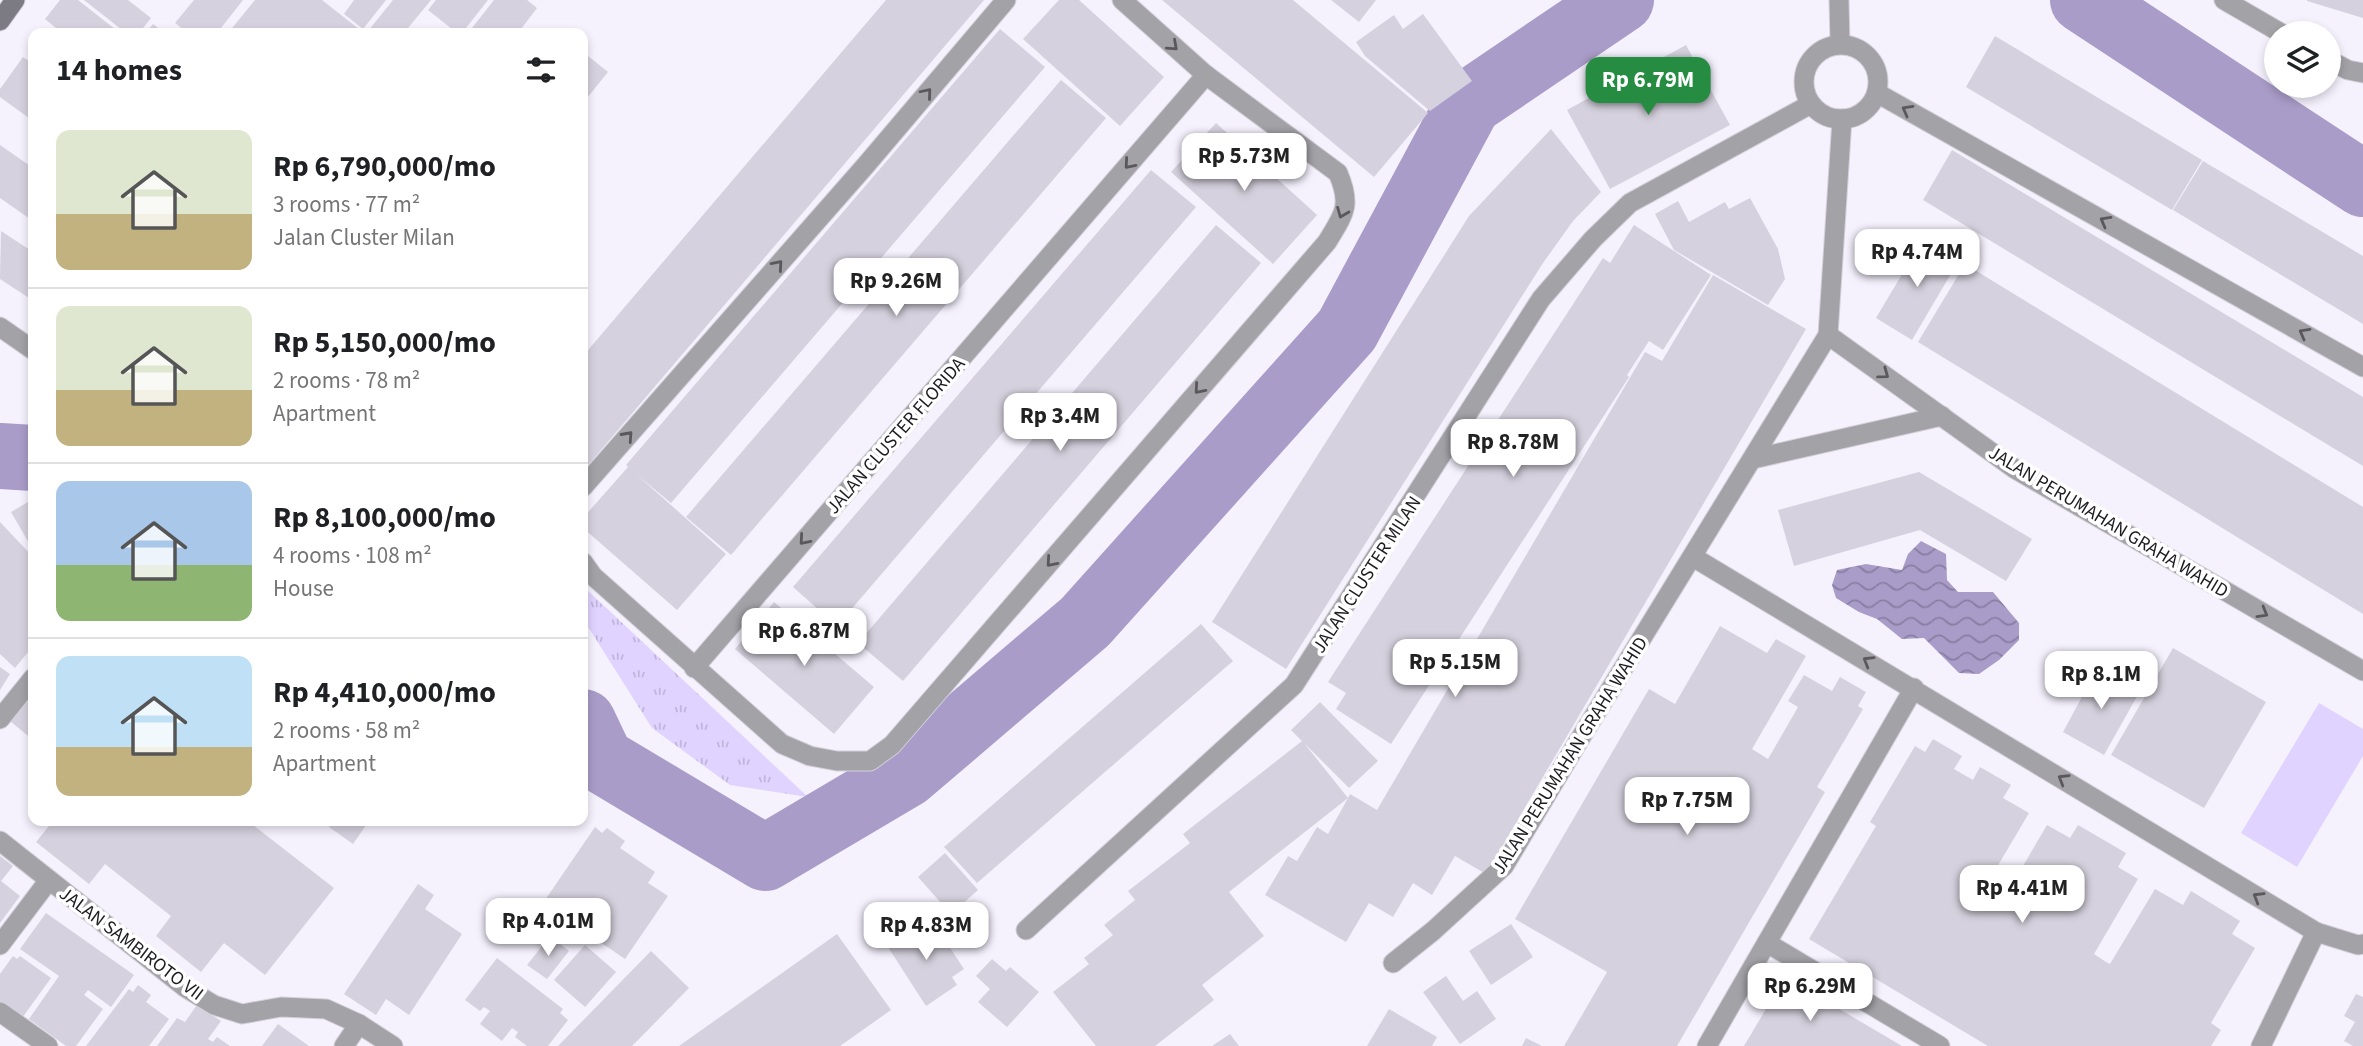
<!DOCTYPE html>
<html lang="en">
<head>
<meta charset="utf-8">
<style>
  :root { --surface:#fff; --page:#f2f2f2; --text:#202124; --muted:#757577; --line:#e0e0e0; --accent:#258c42 }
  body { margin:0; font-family:"Source Sans 3",sans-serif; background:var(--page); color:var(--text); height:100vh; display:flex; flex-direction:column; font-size:26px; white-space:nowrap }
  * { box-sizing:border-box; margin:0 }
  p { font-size:23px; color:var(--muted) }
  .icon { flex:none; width:38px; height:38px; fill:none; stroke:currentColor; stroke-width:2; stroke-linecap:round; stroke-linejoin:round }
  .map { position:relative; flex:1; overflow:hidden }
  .sheet { position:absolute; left:28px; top:28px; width:560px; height:798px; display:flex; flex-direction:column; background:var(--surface); border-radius:14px; box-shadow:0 4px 10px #0003 }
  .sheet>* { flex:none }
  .tools { position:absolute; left:2264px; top:21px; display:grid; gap:14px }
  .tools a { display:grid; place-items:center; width:77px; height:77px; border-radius:50%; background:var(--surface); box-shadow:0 4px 10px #0003; font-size:35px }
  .price { position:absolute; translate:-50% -60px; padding:0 16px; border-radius:14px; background:#fff; color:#222; font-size:23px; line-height:46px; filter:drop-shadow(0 2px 4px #0008) }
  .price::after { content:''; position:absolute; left:50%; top:42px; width:21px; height:16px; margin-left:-10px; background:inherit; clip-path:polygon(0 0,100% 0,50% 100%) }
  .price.current { background:var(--accent); color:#fff }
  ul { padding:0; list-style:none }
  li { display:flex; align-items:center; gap:21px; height:175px; padding:0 28px }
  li+li { border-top:2px solid var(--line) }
  li span { display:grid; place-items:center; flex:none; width:196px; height:140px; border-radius:14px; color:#555 }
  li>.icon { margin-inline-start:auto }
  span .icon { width:84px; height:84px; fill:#fffc; stroke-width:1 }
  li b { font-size:30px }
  h2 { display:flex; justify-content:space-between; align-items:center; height:84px; padding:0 28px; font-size:30px }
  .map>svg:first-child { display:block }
  .park { fill:url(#park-tufts) }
  .pitch { fill:#e0d3ff }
  .water { fill:url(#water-waves) }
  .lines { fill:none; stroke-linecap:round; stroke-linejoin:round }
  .river { stroke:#a99cc8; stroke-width:66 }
  .building { fill:#d5d1de }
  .minor-casing { stroke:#d3d0db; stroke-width:21 }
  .secondary-casing { stroke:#d3d0db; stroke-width:21 }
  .minor { stroke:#a3a2a7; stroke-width:19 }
  .secondary { stroke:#7c7a82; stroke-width:19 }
  .oneway { stroke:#5a585d }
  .labels { text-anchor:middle; stroke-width:7; stroke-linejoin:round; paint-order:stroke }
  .street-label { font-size:19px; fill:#1e1c21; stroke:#fff }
</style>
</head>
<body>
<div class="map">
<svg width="2363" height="1046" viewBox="0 0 2363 1046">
  <defs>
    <pattern id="park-tufts" width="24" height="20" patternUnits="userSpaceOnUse" patternTransform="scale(1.75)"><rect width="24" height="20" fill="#e0d3ff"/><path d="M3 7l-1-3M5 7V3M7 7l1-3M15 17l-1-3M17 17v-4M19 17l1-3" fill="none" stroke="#c0b5da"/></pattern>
    <pattern id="water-waves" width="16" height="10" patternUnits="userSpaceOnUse" patternTransform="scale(1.75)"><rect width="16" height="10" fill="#a99cc8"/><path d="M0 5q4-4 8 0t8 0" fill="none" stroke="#897ea2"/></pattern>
  </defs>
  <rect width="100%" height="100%" fill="#f5f2fe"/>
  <path class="park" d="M 586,589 L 808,797 L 730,785 L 652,728 L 583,619 L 583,594 Z"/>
  <path class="pitch" d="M 2319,703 L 2363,729 L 2363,756 L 2297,867 L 2241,833 Z"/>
  <path class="water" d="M 1921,541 L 1946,554 L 1947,580 L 1958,592 L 1993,592 L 2019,623 L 2019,640 L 1999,660 L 1979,674 L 1959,673 L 1924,638 L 1902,639 L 1877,619 L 1859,612 L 1836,598 L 1832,585 L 1837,570 L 1866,564 L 1902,570 L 1908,554 Z"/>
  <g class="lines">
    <g class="river">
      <path d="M 2083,0 L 2363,184"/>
      <path d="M 0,456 L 33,458"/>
      <path d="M 583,722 L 601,760 L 765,858 L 907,774 L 1085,622 L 1347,330 L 1469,103 L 1621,0"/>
    </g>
  </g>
  <g class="building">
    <path d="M 60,0 L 78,0 L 120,33 L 62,33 L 45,19 Z"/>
    <path d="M 84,0 L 128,0 L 151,18 L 139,33 L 126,33 Z"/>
    <path d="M 194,0 L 243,0 L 217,33 L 188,33 L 175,23 Z"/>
    <path d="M 255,0 L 322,0 L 364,33 L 228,33 Z"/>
    <path d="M 354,0 L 386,0 L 363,29 L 344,14 Z"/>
    <path d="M 393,0 L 431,0 L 404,33 L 370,33 L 368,31 Z"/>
    <path d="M 436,0 L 488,0 L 462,33 L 457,33 L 428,10 Z"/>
    <path d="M 494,0 L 527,0 L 537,8 L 518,33 L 468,33 Z"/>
    <path d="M 886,0 L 984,0 L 583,471 L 583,356 Z"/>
    <path d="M 1059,0 L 1079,0 L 1164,77 L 1120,126 L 1023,39 Z"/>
    <path d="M 1162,0 L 1293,0 L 1428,113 L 1374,177 Z"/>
    <path d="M 1331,0 L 1376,0 L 1359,22 Z"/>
    <path d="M 2307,0 L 2363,0 L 2363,18 L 2307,1 Z"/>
    <path d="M 1423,14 L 1472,81 L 1430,111 L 1365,56 L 1356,42 L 1394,15 L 1403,29 Z"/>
    <path d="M 153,24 L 165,33 L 146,33 Z"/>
    <path d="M 1000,29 L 1045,67 L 671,503 L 636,474 L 726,554 L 677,610 L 583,528 L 583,518 L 628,467 L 626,465 Z"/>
    <path d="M 1995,36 L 2202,160 L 2172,210 L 1966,87 Z"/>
    <path d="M 1686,45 L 1730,125 L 1610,189 L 1567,110 Z"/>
    <path d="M 583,52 L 608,72 L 583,103 Z"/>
    <path d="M 23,57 L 33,64 L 33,121 L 0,97 L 0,89 Z"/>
    <path d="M 1061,80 L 1106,118 L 731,555 L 686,517 Z"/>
    <path d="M 1216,123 L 1317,215 L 1273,264 L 1171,172 Z"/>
    <path d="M 1551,129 L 1601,192 L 1573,221 L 1543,263 L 1286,669 L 1212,622 L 1469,216 Z"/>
    <path d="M 0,145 L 33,168 L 33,221 L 0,198 Z"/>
    <path d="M 1952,150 L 2363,397 L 2363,466 L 1923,200 Z"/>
    <path d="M 2203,161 L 2363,256 L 2363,324 L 2173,210 Z"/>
    <path d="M 1151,170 L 1196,207 L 837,626 L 793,587 Z"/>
    <path d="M 1750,198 L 1778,249 L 1785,279 L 1768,305 L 1674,250 L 1655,214 L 1678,201 L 1689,222 L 1725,202 L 1729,209 Z"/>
    <path d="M 1216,225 L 1261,263 L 903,681 L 858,643 Z"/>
    <path d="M 1634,225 L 1711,275 L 1663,350 L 1649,341 L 1627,375 L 1629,377 L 1391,744 L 1336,709 L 1346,693 L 1328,682 L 1603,258 L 1610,263 Z"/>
    <path d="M 1,231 L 33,252 L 33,291 L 29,298 L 0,279 Z"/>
    <path d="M 1923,239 L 1959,260 L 1912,340 L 1876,318 Z"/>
    <path d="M 1965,264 L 2363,507 L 2363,614 L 1918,342 Z"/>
    <path d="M 1713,275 L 1806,329 L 1486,874 L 1455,856 L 1432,895 L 1413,883 L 1393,917 L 1369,903 L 1346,942 L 1265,895 L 1288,856 L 1297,861 L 1317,827 L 1328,834 L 1348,798 L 1229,892 L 1264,936 L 1202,985 L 1214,1000 L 1155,1046 L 1096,1046 L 1053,992 L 1089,964 L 1084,958 L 1113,935 L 1104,925 L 1135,900 L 1128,891 L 1190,843 L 1183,834 L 1302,741 L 1291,730 L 1320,702 L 1378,761 L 1349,788 L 1304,743 L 1348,798 L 1350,794 L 1377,810 L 1645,352 L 1662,361 Z"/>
    <path d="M 1919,472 L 2032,539 L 2006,581 L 1920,530 L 1794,566 L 1778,510 Z"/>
    <path d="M 33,499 L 33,550 L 11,512 Z"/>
    <path d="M 0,522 L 33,557 L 33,646 L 15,668 L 0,654 Z"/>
    <path d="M 774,602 L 874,687 L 834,734 L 735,649 Z"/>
    <path d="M 1201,624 L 1233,661 L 977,883 L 944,847 Z"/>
    <path d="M 1720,626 L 1767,653 L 1776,639 L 1806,656 L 1752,749 L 1768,759 L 1798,707 L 1788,701 L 1804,675 L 1832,691 L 1840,677 L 1866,692 L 1858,706 L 1863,709 L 1817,787 L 1825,792 L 1677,1046 L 1564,1046 L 1607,972 L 1515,919 L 1649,689 L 1675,704 Z"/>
    <path d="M 2173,648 L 2266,702 L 2204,808 L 2111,755 Z"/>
    <path d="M 0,667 L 10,674 L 0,690 Z"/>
    <path d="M 2098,667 L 2140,691 L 2104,755 L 2063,732 Z"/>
    <path d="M 33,692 L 33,740 L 10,721 Z"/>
    <path d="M 1933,739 L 1962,756 L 1954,769 L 1973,780 L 1980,767 L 2011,785 L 2003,798 L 2029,813 L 1984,889 L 1993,895 L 2003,900 L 2047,825 L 2070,838 L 2078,825 L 2126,853 L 2118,867 L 2138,879 L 2094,954 L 2106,962 L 2110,964 L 2155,889 L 2183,905 L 2191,891 L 2240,921 L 2232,934 L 2255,948 L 2211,1023 L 2221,1030 L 2211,1046 L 1988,1046 L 1809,939 L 1876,826 L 1870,822 L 1915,746 L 1925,752 Z"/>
    <path d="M 53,821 L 248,821 L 334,888 L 265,975 L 224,943 L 201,972 L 156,936 L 171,916 L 105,864 L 89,884 L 36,842 Z"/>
    <path d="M 334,821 L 369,821 L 353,844 L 329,827 Z"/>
    <path d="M 595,827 L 602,833 L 607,828 L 625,841 L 620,848 L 655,872 L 648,883 L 668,896 L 625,959 L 543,903 Z"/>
    <path d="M 945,853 L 978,890 L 951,914 L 918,877 Z"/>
    <path d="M 0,856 L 13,866 L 1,881 L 20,896 L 0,923 Z"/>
    <path d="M 418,884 L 434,895 L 425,909 L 462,934 L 409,1015 L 386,999 L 376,1015 L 344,994 Z"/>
    <path d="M 46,913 L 134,975 L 111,1007 L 88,990 L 84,995 L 103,1009 L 76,1046 L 66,1046 L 29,1019 L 59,976 L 20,949 Z"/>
    <path d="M 918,924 L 925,936 L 937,928 L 964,969 L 952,977 L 957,985 L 926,1006 L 886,944 Z"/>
    <path d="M 1511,924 L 1533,957 L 1491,985 L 1469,951 Z"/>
    <path d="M 837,934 L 891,1010 L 840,1046 L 679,1046 Z"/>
    <path d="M 550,936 L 569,951 L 547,979 L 527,965 Z"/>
    <path d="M 585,945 L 616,972 L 585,1007 L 554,980 Z"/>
    <path d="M 651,951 L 689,988 L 641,1037 L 632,1046 L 558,1046 Z"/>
    <path d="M 13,956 L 17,959 L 20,956 L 51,978 L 22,1018 L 0,1002 L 0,974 Z"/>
    <path d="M 497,958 L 563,1009 L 560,1013 L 568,1020 L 548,1046 L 527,1046 L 515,1037 L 518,1032 L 512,1028 L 502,1041 L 480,1024 L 490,1011 L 484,1007 L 480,1011 L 465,1000 Z"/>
    <path d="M 992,959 L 1006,971 L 1010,967 L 1039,992 L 1007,1027 L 978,1002 L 990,989 L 976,976 Z"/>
    <path d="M 1446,976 L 1463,1001 L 1477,991 L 1496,1019 L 1460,1044 L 1423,992 Z"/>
    <path d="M 1785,977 L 1902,1046 L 1744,1046 Z"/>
    <path d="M 138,985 L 151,995 L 146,1002 L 169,1019 L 149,1046 L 86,1046 L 129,989 L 133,992 Z"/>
    <path d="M 2356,994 L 2363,997 L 2363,1046 L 2353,1046 L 2344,1041 L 2355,1022 L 2344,1016 Z"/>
    <path d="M 197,1005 L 221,1021 L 208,1039 L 213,1042 L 217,1037 L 230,1046 L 157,1046 L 177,1018 L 185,1022 Z"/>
    <path d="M 1389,1009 L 1437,1037 L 1432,1046 L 1367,1046 Z"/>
    <path d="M 278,1024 L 309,1046 L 262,1046 Z"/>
    <path d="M 1230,1034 L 1239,1046 L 1212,1046 Z"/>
    <path d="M 1526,1038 L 1542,1046 L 1522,1046 Z"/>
  </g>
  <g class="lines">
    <g class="minor-casing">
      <g id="minor">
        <path d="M 1839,0 L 1840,44"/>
        <path d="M 2224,0 L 2281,33"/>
        <circle cx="1841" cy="82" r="37"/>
        <path d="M 2329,60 L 2348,70 L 2363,73"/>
        <path d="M 1877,93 L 2363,367"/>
        <path d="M 0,327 L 33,350"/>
        <path d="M 1828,335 L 2015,469 L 2363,671"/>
        <path d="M 1753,459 L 1942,416"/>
        <path d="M 583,487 L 866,165 L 1006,0"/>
        <path d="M 1693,557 L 2316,932"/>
        <path d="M 583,562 L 593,576 L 782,744 L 810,756 L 837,761 L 870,761 L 892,745 L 1327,242 C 1344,214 1352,206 1338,173 L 1206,75 L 1122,0"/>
        <path d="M 694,668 L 1206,75"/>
        <path d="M 0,719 L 33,678"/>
        <path d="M 0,841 L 186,988 L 214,1005 L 242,1014 L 281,1007 L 326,1009 L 359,1024 L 393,1046"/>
        <path d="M 1026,930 L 1294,685 L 1541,299 L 1593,239 L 1630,203 L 1811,104"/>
        <path d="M 1767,943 L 1940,1046"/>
        <path d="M 0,945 L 49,880"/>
        <path d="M 1393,963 L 1433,931 L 1504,866 L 1578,742 L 1828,335 L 1842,119"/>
        <path d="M 0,1012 L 48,1046"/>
        <path d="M 344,1046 L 359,1024"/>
        <path d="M 1707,1046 L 1914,688"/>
        <path d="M 2261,1046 L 2316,932 L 2358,945 L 2363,944"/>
      </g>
    </g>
    <g class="secondary-casing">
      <path id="secondary" d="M 0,21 L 15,0"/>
    </g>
    <use href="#minor" class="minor"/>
    <use href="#secondary" class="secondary"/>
  </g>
  <defs><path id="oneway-chevron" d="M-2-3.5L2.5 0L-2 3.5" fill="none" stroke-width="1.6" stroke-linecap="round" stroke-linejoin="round" transform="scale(1.75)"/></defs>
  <g class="oneway">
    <use href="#oneway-chevron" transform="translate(1173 46) rotate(42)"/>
    <use href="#oneway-chevron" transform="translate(927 93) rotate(-50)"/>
    <use href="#oneway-chevron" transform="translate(1907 110) rotate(-151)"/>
    <use href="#oneway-chevron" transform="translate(1129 164) rotate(131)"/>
    <use href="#oneway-chevron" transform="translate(1342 213) rotate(112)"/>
    <use href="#oneway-chevron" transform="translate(2105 221) rotate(-151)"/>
    <use href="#oneway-chevron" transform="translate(778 265) rotate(-49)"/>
    <use href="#oneway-chevron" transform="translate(2304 333) rotate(-151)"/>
    <use href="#oneway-chevron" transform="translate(1884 374) rotate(36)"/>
    <use href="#oneway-chevron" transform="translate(1199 389) rotate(131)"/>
    <use href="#oneway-chevron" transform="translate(628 436) rotate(-48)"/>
    <use href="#oneway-chevron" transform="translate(804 540) rotate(131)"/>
    <use href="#oneway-chevron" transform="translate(1051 562) rotate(131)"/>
    <use href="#oneway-chevron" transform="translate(2263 613) rotate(30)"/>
    <use href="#oneway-chevron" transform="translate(1868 661) rotate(-149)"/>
    <use href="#oneway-chevron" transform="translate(2063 779) rotate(-149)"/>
    <use href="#oneway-chevron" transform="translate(2258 897) rotate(-149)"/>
  </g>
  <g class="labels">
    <g class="street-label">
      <text transform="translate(895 435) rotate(-49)" y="7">JALAN CLUSTER FLORIDA</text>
      <text transform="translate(2109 521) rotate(31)" y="7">JALAN PERUMAHAN GRAHA WAHID</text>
      <text transform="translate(1366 574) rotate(-57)" y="7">JALAN CLUSTER MILAN</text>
      <text transform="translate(1569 755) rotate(-58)" y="7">JALAN PERUMAHAN GRAHA WAHID</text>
      <text transform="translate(132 943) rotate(37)" y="7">JALAN SAMBIROTO VII</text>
    </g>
  </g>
</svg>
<div class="tools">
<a><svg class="icon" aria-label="layers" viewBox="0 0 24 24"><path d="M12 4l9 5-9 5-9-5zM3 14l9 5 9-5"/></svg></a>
</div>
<b class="price current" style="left:1648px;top:117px">Rp 6.79M</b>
<b class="price" style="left:1244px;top:193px">Rp 5.73M</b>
<b class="price" style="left:1917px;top:289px">Rp 4.74M</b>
<b class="price" style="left:896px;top:318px">Rp 9.26M</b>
<b class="price" style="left:1060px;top:453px">Rp 3.4M</b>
<b class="price" style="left:1513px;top:479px">Rp 8.78M</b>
<b class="price" style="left:804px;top:668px">Rp 6.87M</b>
<b class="price" style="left:1455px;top:699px">Rp 5.15M</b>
<b class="price" style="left:2101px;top:711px">Rp 8.1M</b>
<b class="price" style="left:1687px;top:837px">Rp 7.75M</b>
<b class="price" style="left:2022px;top:925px">Rp 4.41M</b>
<b class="price" style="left:548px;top:958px">Rp 4.01M</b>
<b class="price" style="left:926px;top:962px">Rp 4.83M</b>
<b class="price" style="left:1810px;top:1023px">Rp 6.29M</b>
<section class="sheet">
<h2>14 homes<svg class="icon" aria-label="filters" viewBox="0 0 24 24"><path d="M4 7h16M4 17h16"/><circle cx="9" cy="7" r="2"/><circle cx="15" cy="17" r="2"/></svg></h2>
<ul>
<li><span style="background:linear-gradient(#dfe7d0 60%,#c2b280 0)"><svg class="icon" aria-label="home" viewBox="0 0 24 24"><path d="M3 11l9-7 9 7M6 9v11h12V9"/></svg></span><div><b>Rp 6,790,000/mo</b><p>3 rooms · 77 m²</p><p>Jalan Cluster Milan</p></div></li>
<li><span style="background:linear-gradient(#dfe7d0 60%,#c2b280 0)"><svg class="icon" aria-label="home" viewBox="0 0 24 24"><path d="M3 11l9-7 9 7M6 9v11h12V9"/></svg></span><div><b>Rp 5,150,000/mo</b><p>2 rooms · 78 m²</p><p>Apartment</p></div></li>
<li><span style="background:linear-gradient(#a9c7e8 60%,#8fb573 0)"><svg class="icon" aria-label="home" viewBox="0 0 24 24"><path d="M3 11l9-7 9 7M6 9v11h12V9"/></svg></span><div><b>Rp 8,100,000/mo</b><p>4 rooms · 108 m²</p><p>House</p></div></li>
<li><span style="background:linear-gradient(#bfe0f5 65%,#c2b280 0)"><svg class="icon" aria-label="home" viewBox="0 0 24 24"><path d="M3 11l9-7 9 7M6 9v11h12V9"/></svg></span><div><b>Rp 4,410,000/mo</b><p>2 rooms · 58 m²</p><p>Apartment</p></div></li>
</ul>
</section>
</div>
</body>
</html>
